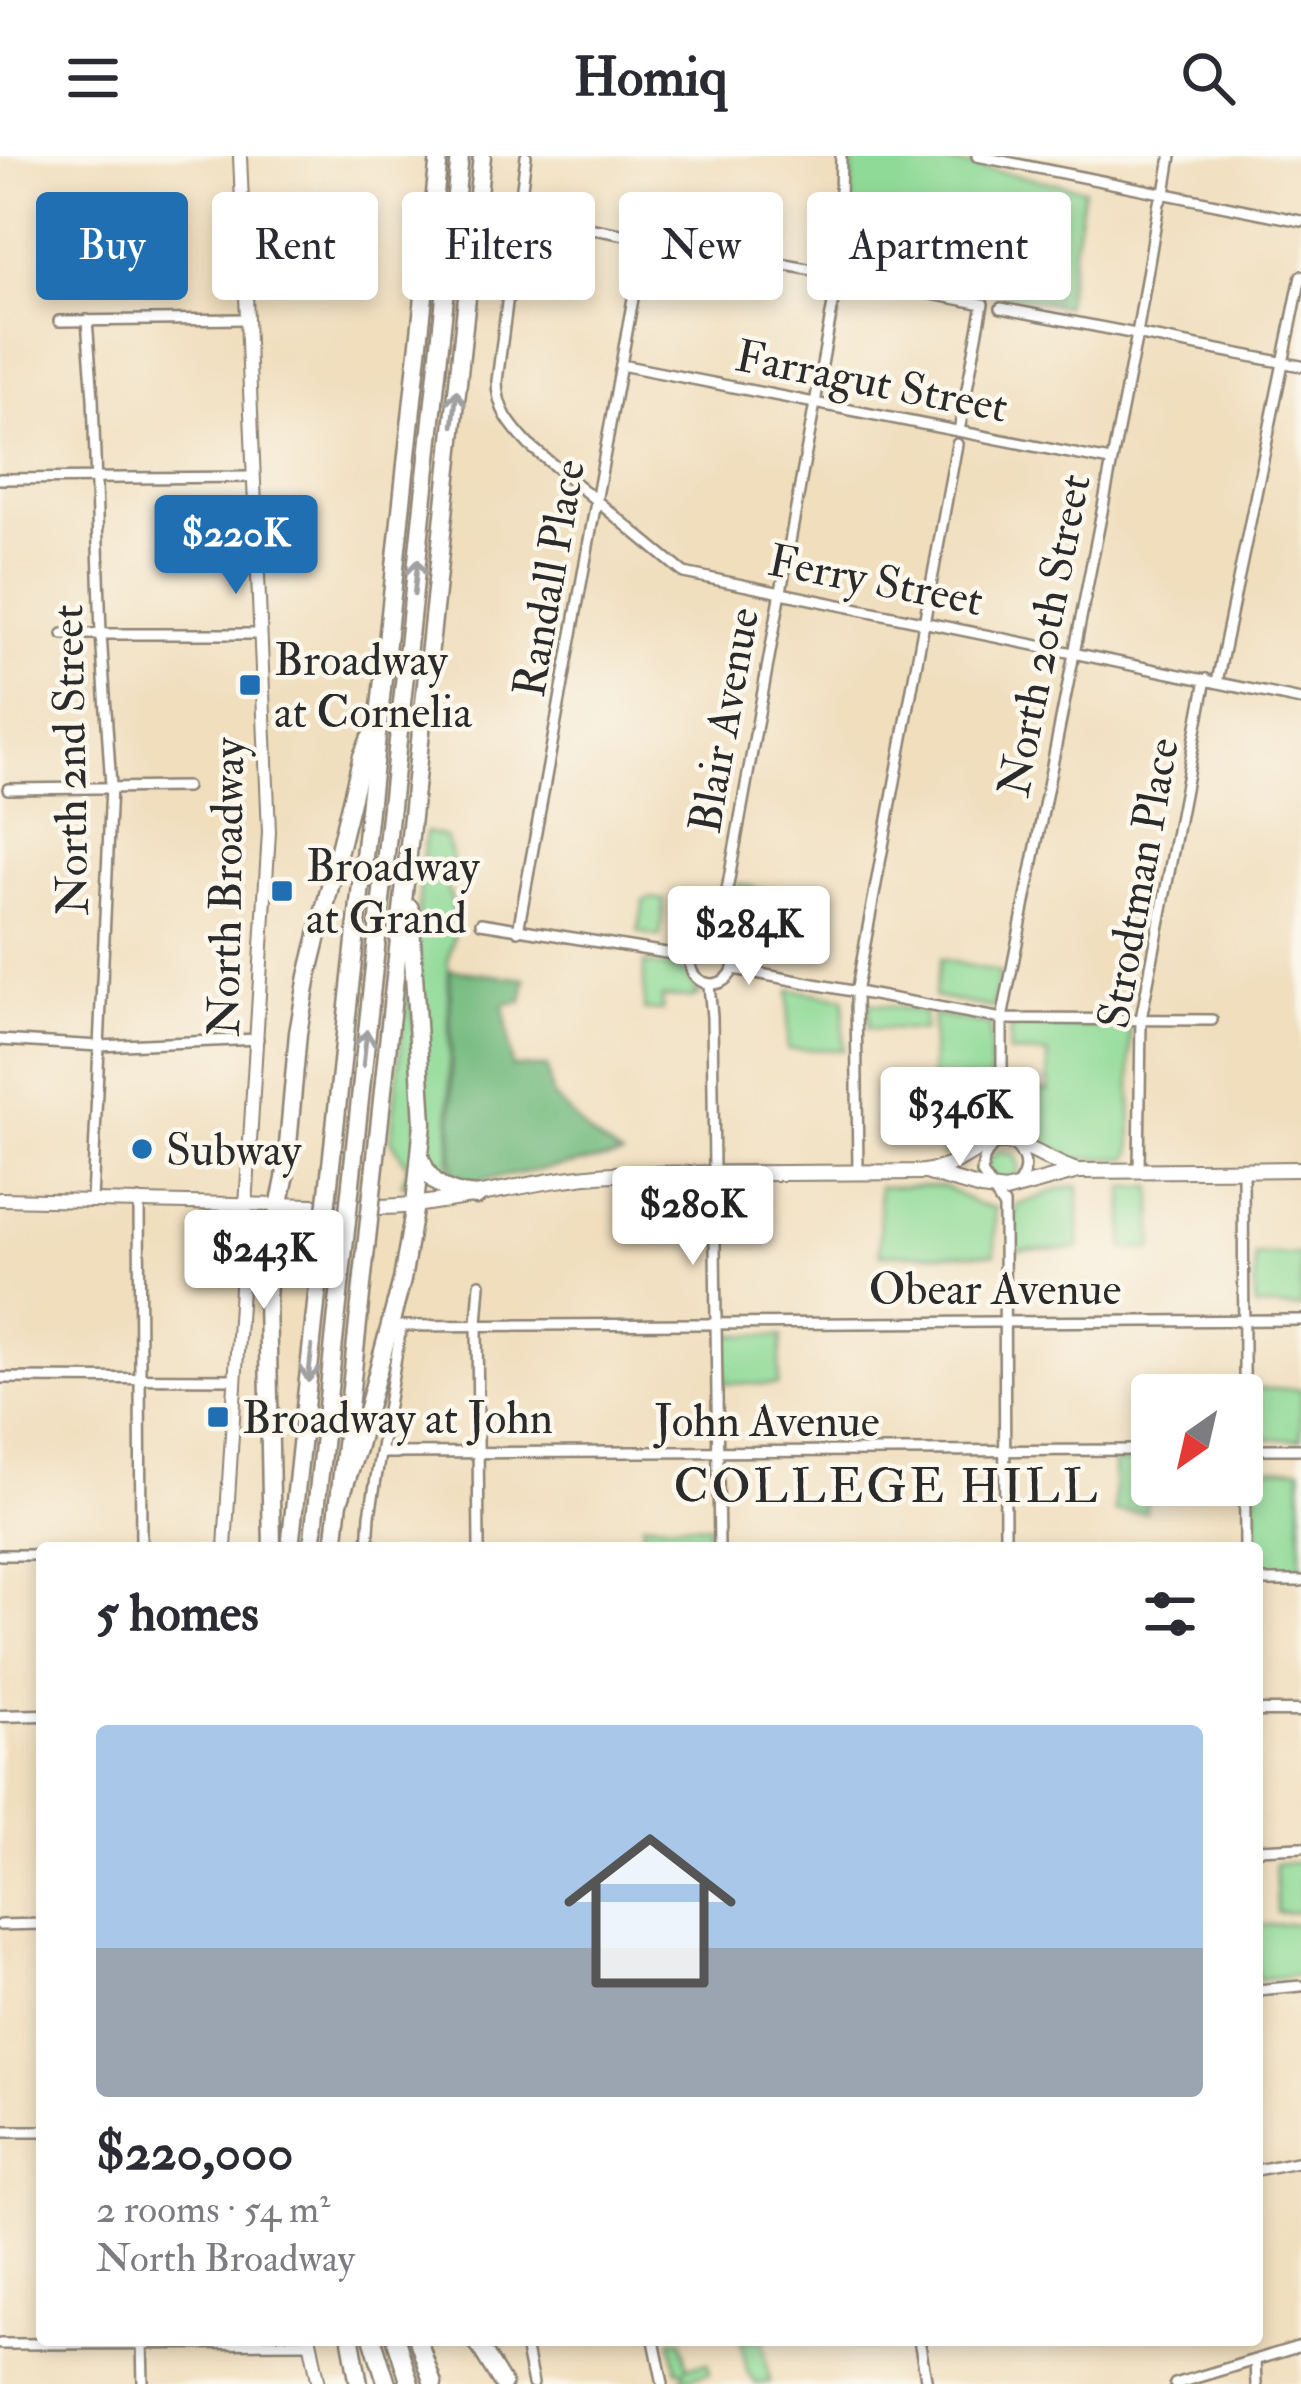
<!DOCTYPE html>
<html lang="en">
<head>
<meta charset="utf-8">
<style>
  :root { --surface:#fff; --page:#f2f2f3; --text:#2b2b33; --muted:#7c7c81; --line:#e1e1e2; --accent:#1f6fb2 }
  body { margin:0; font-family:"IM FELL Double Pica",serif; background:var(--page); color:var(--text); height:100vh; display:flex; flex-direction:column; font-size:45px; white-space:nowrap }
  * { box-sizing:border-box; margin:0 }
  p { font-size:39px; color:var(--muted) }
  .icon { flex:none; width:66px; height:66px; fill:none; stroke:currentColor; stroke-width:2; stroke-linecap:round; stroke-linejoin:round }
  .map { position:relative; flex:1; overflow:hidden }
  .side { position:absolute; left:36px; top:1386px; width:1227px; height:804px; display:flex; flex-direction:column; background:var(--surface); border-radius:12px; box-shadow:0 6px 18px #0003 }
  .side>* { flex:none }
  .guide { position:absolute; left:36px; top:36px; width:1230px; height:108px; display:flex; gap:24px }
  .needle { width:78px; rotate:214deg }
  .fabs { position:absolute; left:1131px; top:1218px; display:grid; gap:24px }
  .fabs a { display:grid; place-items:center; width:132px; height:132px; border-radius:12px; background:var(--surface); box-shadow:0 6px 18px #0003; font-size:60px }
  .price { position:absolute; translate:-50% -102px; padding:0 27px; border-radius:12px; background:#fff; color:#222; font-size:39px; line-height:78px; filter:drop-shadow(0 3px 6px #0008) }
  .price::after { content:''; position:absolute; left:50%; top:72px; width:36px; height:27px; margin-left:-18px; background:inherit; clip-path:polygon(0 0,100% 0,50% 100%) }
  .price.on { background:var(--accent); color:#fff }
  ul { padding:0; list-style:none }
  li { display:grid; align-content:center; gap:24px; height:636px; padding:0 60px }
  li+li { border-top:3px solid var(--line) }
  li span { display:grid; place-items:center; height:372px; border-radius:12px; color:#555 }
  li>.icon { margin-inline-start:auto }
  span .icon { width:216px; height:216px; fill:#fffc; stroke-width:1 }
  li b { font-size:51px }
  h2 { display:flex; justify-content:space-between; align-items:center; height:144px; padding:0 60px; font-size:51px }
  .tag { padding:0 42px; border-radius:12px; background:var(--surface); box-shadow:0 6px 18px #0003; font-size:42px; line-height:108px }
  .tag.on { background:var(--accent); color:#fff }
  header { display:flex; justify-content:space-between; align-items:center; height:156px; padding:0 60px; background:var(--surface); font-size:54px; font-weight:800 }
  .map>svg:first-child { display:block }
  .green { fill:#8fda96; stroke:#5d8260; stroke-width:3 }
  .forest { fill:#73ba7f; stroke:#4f7255; stroke-width:3 }
  .lines { fill:none; stroke-linecap:round; stroke-linejoin:round }
  .minor-casing { stroke:#8e8474; stroke-width:14 }
  .tertiary-casing { stroke:#8e8474; stroke-width:15 }
  .secondary-casing { stroke:#8e8474; stroke-width:16 }
  .primary-casing { stroke:#8e8474; stroke-width:18 }
  .motorway-casing { stroke:#8e8474; stroke-width:21 }
  .minor { stroke:#fff; stroke-width:9 }
  .tertiary { stroke:#fff; stroke-width:10 }
  .secondary { stroke:#fff; stroke-width:12 }
  .primary { stroke:#fff; stroke-width:14 }
  .motorway { stroke:#fff; stroke-width:16 }
  .motorway-bridge-casing { stroke:#8e8474; stroke-width:21; stroke-linecap:butt }
  .motorway-bridge { stroke:#fff; stroke-width:16 }
  .oneway { stroke:#a0a0a0 }
  .poi-dot { fill:#1f6fb2; stroke:#fbf7ec; stroke-width:4.5 }
  .labels { text-anchor:middle; stroke-width:9; stroke-linejoin:round; paint-order:stroke }
  .street-label { font-size:45px; fill:#2b2b2b; stroke:#fbf7ec }
  .poi-label { font-size:45px; fill:#2b2b2b; stroke:#fbf7ec; text-anchor:start }
  .neighbourhood-label { font-size:48px; letter-spacing:3px; fill:#2b2b2b; stroke:#fbf7ec }
</style>
</head>
<body>
<header><svg class="icon" aria-label="menu" viewBox="0 0 24 24"><path d="M4 6h16M4 12h16M4 18h16"/></svg>Homiq<svg class="icon" aria-label="search" viewBox="0 0 24 24"><circle cx="10" cy="10" r="6"/><path d="M15 15l6 6"/></svg></header>
<div class="map">
<svg width="1301" height="2228" viewBox="0 0 1301 2228">
  <rect width="100%" height="100%" fill="#fbf7ec"/>
  <filter id="ink" filterUnits="userSpaceOnUse"><feTurbulence type="fractalNoise" baseFrequency=".00833" numOctaves="2"/><feDisplacementMap in="SourceGraphic" scale="24" xChannelSelector="R" yChannelSelector="G"/><feConvolveMatrix kernelMatrix="1 2 1 2 8 2 1 2 1" color-interpolation-filters="sRGB"/></filter>
  <filter id="wash" filterUnits="userSpaceOnUse"><feTurbulence type="fractalNoise" baseFrequency=".004" numOctaves="4" result="noise"/><feDisplacementMap in="SourceGraphic" scale="48" xChannelSelector="R" yChannelSelector="G"/><feGaussianBlur stdDeviation="2.7" result="paint"/><feColorMatrix in="noise" values="0 0 0 0 0 0 0 0 0 0 0 0 0 0 0 0 0 1.4 0 .05"/><feComposite in="paint" operator="in"/></filter>
  <g filter="url(#wash)">
    <rect width="100%" height="100%" fill="#f0debd"/>
    <g class="green">
      <path d="M 852,0 L 919,0 L 1084,33 L 1064,150 L 851,109 Z"/>
      <path d="M 426,676 L 445,681 L 453,705 L 446,730 C 459,758 458,773 448,802 L 450,998 L 446,1028 L 426,999 C 422,892 410,782 426,676 Z"/>
      <path d="M 738,728 L 795,741 L 783,796 L 734,787 L 729,773 Z"/>
      <path d="M 652,742 L 664,744 L 660,781 L 638,776 L 644,746 L 646,743 Z"/>
      <path d="M 941,803 L 1000,817 L 993,852 L 934,841 Z"/>
      <path d="M 644,807 L 682,814 L 700,839 L 695,838 L 695,842 L 662,841 L 662,855 L 644,854 Z"/>
      <path d="M 409,812 C 412,862 428,985 408,1027 L 402,1028 L 408,1011 L 391,983 Z"/>
      <path d="M 792,834 L 844,842 L 843,894 L 787,893 L 789,835 Z"/>
      <path d="M 869,847 L 924,856 L 924,875 L 869,872 Z"/>
      <path d="M 933,859 L 990,869 L 990,931 L 931,929 Z"/>
      <path d="M 1015,870 L 1122,870 L 1130,872 L 1132,997 L 1129,1002 L 1070,1003 L 1069,998 C 1055,995 1020,981 1015,967 C 1011,959 1013,945 1013,935 L 1049,935 L 1048,898 L 1009,897 L 1010,875 Z"/>
      <path d="M 944,937 L 991,937 L 990,970 L 944,999 Z"/>
      <path d="M 999,995 L 1014,999 L 1019,1008 L 1017,1019 L 1004,1027 C 992,1025 986,1017 988,1005 Z"/>
      <path d="M 943,1030 L 976,1048 L 995,1052 L 995,1098 L 880,1098 L 879,1031 Z"/>
      <path d="M 1079,1030 L 1079,1093 L 1014,1094 L 1016,1049 C 1041,1044 1053,1030 1079,1030 Z"/>
      <rect x="1124" y="1031" width="29" height="62"/>
      <path d="M 1255,1099 L 1301,1099 L 1301,1152 L 1255,1151 Z"/>
      <path d="M 729,1179 L 782,1180 L 778,1229 L 725,1227 L 723,1183 L 728,1183 Z"/>
      <rect x="1255" y="1233" width="46" height="50"/>
      <path d="M 1114,1306 L 1146,1306 L 1146,1356 L 1115,1356 Z"/>
      <path d="M 1255,1312 L 1301,1312 L 1301,1413 L 1257,1413 Z"/>
      <path d="M 643,1367 L 708,1369 L 708,1392 L 643,1392 Z"/>
      <path d="M 1275,1707 L 1301,1707 L 1301,1756 L 1277,1757 Z"/>
      <path d="M 1301,1767 L 1301,1819 L 1257,1823 L 1257,1770 Z"/>
      <path d="M 671,2184 L 682,2184 L 687,2211 L 708,2207 L 710,2217 L 682,2223 L 685,2215 L 677,2214 Z"/>
      <path d="M 741,2184 L 763,2184 L 770,2226 L 756,2228 L 747,2214 Z"/>
    </g>
    <path class="forest" d="M 450,814 L 526,823 L 522,846 L 504,848 L 512,911 L 547,911 L 552,939 L 590,979 L 622,1000 L 453,1029 Z"/>
  </g>
  <g filter="url(#ink)">
    <g class="lines">
      <g class="minor-casing">
        <g id="minor">
          <path d="M 526,0 L 497,225 C 497,253 510,269 529,289 L 684,417 L 1301,544"/>
          <path d="M 977,0 L 1301,65"/>
          <path d="M 519,59 L 818,115"/>
          <path d="M 244,81 L 323,77"/>
          <path d="M 838,120 L 983,148 L 959,275"/>
          <path d="M 1001,152 L 1301,210"/>
          <path d="M 87,164 L 93,242 L 101,478 L 111,630 L 92,1044"/>
          <path d="M 59,165 L 247,163"/>
          <path d="M 621,209 L 1110,305"/>
          <path d="M 0,323 L 254,321"/>
          <path d="M 63,478 L 261,478"/>
          <path d="M 1217,526 L 1301,120"/>
          <path d="M 8,633 L 186,631"/>
          <path d="M 481,767 L 691,801"/>
          <path d="M 518,775 L 644,82"/>
          <circle cx="712" cy="806" r="22"/>
          <path d="M 718,784 L 838,120 L 841,0"/>
          <path d="M 734,813 L 1002,863 L 1212,864"/>
          <path d="M 709,829 L 712,861 L 719,1392"/>
          <path d="M 0,884 L 99,890 L 258,883"/>
          <path d="M 1243,1014 L 1245,1392"/>
          <path d="M 1139,1015 L 1141,863 L 1206,523"/>
          <path d="M 858,1017 L 856,837 L 957,288"/>
          <path d="M 1017,1030 C 1027,1017 1028,1005 1017,992"/>
          <path d="M 139,1044 L 141,1392"/>
          <path d="M 1004,1048 L 1005,1392"/>
          <path d="M 1003,1050 L 982,1017 L 984,1003 L 1002,974 L 1002,863 L 1137,178 L 1159,47 L 1165,37 L 1171,0"/>
          <path d="M 0,1222 L 236,1223"/>
          <path d="M 1242,1293 L 1301,1293"/>
          <path d="M 382,1297 L 1152,1294"/>
          <path d="M 368,1392 L 370,1359 L 401,1170 L 1301,1164"/>
          <path d="M 479,1392 L 477,1168 L 480,1128"/>
          <path d="M 0,1399 L 42,1399"/>
          <path d="M 1257,1425 L 1301,1425"/>
          <path d="M 1257,1693 L 1301,1691"/>
          <path d="M 0,1769 L 42,1768"/>
          <path d="M 1257,1834 L 1301,1830"/>
          <path d="M 0,1975 L 42,1975"/>
          <path d="M 1257,2014 L 1301,2005"/>
          <path d="M 142,2184 L 143,2228"/>
          <path d="M 524,2184 L 533,2228"/>
          <path d="M 654,2184 L 663,2228"/>
          <path d="M 919,2184 L 927,2228"/>
          <path d="M 0,2188 L 311,2187"/>
          <path d="M 1255,2205 L 1256,2228"/>
          <path d="M 1175,2228 L 1301,2190"/>
        </g>
      </g>
      <g class="tertiary-casing">
        <g id="tertiary">
          <path d="M 1257,1555 L 1301,1555"/>
          <path d="M 0,1560 L 42,1559"/>
        </g>
      </g>
      <g class="secondary-casing">
        <g id="secondary">
          <path d="M 0,1043 L 281,1049"/>
          <path d="M 225,1392 L 269,676 L 240,0"/>
          <path d="M 310,2184 L 319,2228"/>
        </g>
      </g>
      <g class="primary-casing">
        <g id="primary">
          <path d="M 929,1017 L 981,1032 L 1005,1035 L 1078,1015 L 1301,1013"/>
          <path d="M 281,1049 C 327,1050 374,1054 421,1048 C 485,1040 549,1021 614,1018 L 924,1016 C 934,1014 943,1013 952,1008 C 969,1000 986,984 1006,986 C 1026,987 1054,1009 1078,1015"/>
        </g>
      </g>
      <g class="motorway-casing">
        <g id="motorway">
          <path d="M 422,1005 C 431,1030 450,1038 477,1040"/>
          <path d="M 331,1009 L 439,0"/>
          <path d="M 353,1009 L 460,0"/>
          <path d="M 375,1010 L 482,0"/>
          <path d="M 339,1346 L 357,1293 L 402,1124 L 415,1049 L 423,967 L 410,752"/>
          <path d="M 272,1392 L 267,1142 L 271,1088 L 285,1023 L 298,877 L 308,820 L 362,600 L 370,582"/>
          <path d="M 290,1392 L 322,1092"/>
          <path d="M 312,1392 L 344,1092"/>
          <path d="M 334,1392 L 366,1092"/>
          <path d="M 351,2184 L 359,2228"/>
          <path d="M 373,2184 L 387,2228"/>
          <path d="M 396,2184 L 410,2228"/>
          <path d="M 418,2184 L 433,2228"/>
          <path d="M 476,2184 L 503,2228"/>
        </g>
      </g>
      <use href="#minor" class="minor"/>
      <use href="#tertiary" class="tertiary"/>
      <use href="#secondary" class="secondary"/>
      <use href="#primary" class="primary"/>
      <use href="#motorway" class="motorway"/>
      <g class="motorway-bridge-casing">
        <g id="motorway-bridge">
          <path d="M 322,1092 L 331,1009"/>
          <path d="M 344,1092 L 353,1009"/>
          <path d="M 366,1092 L 375,1010"/>
        </g>
      </g>
      <use href="#motorway-bridge" class="motorway-bridge"/>
    </g>
    <defs><path id="oneway-shaft" d="M-6 0H5M1.5-3L5.5 0L1.5 3" fill="none" stroke-width="1.6" stroke-linecap="round" stroke-linejoin="round" transform="scale(3)"/></defs>
    <g class="oneway">
      <use href="#oneway-shaft" transform="translate(455 252) rotate(-84)"/>
      <use href="#oneway-shaft" transform="translate(416 421) rotate(-84)"/>
      <use href="#oneway-shaft" transform="translate(365 892) rotate(-84)"/>
      <use href="#oneway-shaft" transform="translate(310 1208) rotate(96)"/>
    </g>
  </g>
  <g class="poi-dot">
    <rect x="238" y="517" width="24" height="24" rx="6"/>
    <rect x="270" y="723" width="24" height="24" rx="6"/>
    <circle cx="142" cy="993" r="12"/>
    <rect x="206" y="1249" width="24" height="24" rx="6"/>
  </g>
  <g class="labels">
    <g class="street-label">
      <text transform="translate(872 224) rotate(11)" y="16">Farragut Street</text>
      <text transform="translate(548 422) rotate(-80)" y="16">Randall Place</text>
      <text transform="translate(876 423) rotate(11)" y="16">Ferry Street</text>
      <text transform="translate(1043 479) rotate(-79)" y="16">North 20th Street</text>
      <text transform="translate(723 564) rotate(-80)" y="16">Blair Avenue</text>
      <text transform="translate(69 604) rotate(-91)" y="16">North 2nd Street</text>
      <text transform="translate(1137 727) rotate(-80)" y="16">Strodtman Place</text>
      <text transform="translate(225 731) rotate(-89)" y="16">North Broadway</text>
      <text x="995" y="1148">Obear Avenue</text>
      <text x="767" y="1280">John Avenue</text>
    </g>
    <g class="poi-label">
      <text x="274" y="519">Broadway<tspan x="274" dy="52">at Cornelia</tspan></text>
      <text x="306" y="725">Broadway<tspan x="306" dy="52">at Grand</tspan></text>
      <text x="166" y="1009">Subway</text>
      <text x="242" y="1277">Broadway at John</text>
    </g>
    <g class="neighbourhood-label">
      <text x="887" y="1346">COLLEGE HILL</text>
    </g>
  </g>
</svg>
<div class="fabs">
<a><svg class="needle" viewBox="-14 -14 28 28"><path d="M0-13l5 13h-10z" fill="#e53935"/><path d="M0 13l5-13h-10z" fill="#7c7c81"/></svg></a>
</div>
<b class="price on" style="left:236px;top:441px">$220K</b>
<b class="price" style="left:749px;top:832px">$284K</b>
<b class="price" style="left:960px;top:1013px">$346K</b>
<b class="price" style="left:693px;top:1112px">$280K</b>
<b class="price" style="left:264px;top:1156px">$243K</b>
<div class="guide">
<a class="tag on">Buy</a>
<a class="tag">Rent</a>
<a class="tag">Filters</a>
<a class="tag">New</a>
<a class="tag">Apartment</a>
</div>
<section class="side">
<h2>5 homes<svg class="icon" aria-label="filters" viewBox="0 0 24 24"><path d="M4 7h16M4 17h16"/><circle cx="9" cy="7" r="2"/><circle cx="15" cy="17" r="2"/></svg></h2>
<ul>
<li><span style="background:linear-gradient(#a9c7e8 60%,#9aa5b1 0)"><svg class="icon" aria-label="home" viewBox="0 0 24 24"><path d="M3 11l9-7 9 7M6 9v11h12V9"/></svg></span><div><b>$220,000</b><p>2 rooms · 54 m²</p><p>North Broadway</p></div></li>
</ul>
</section>
</div>
</body>
</html>
